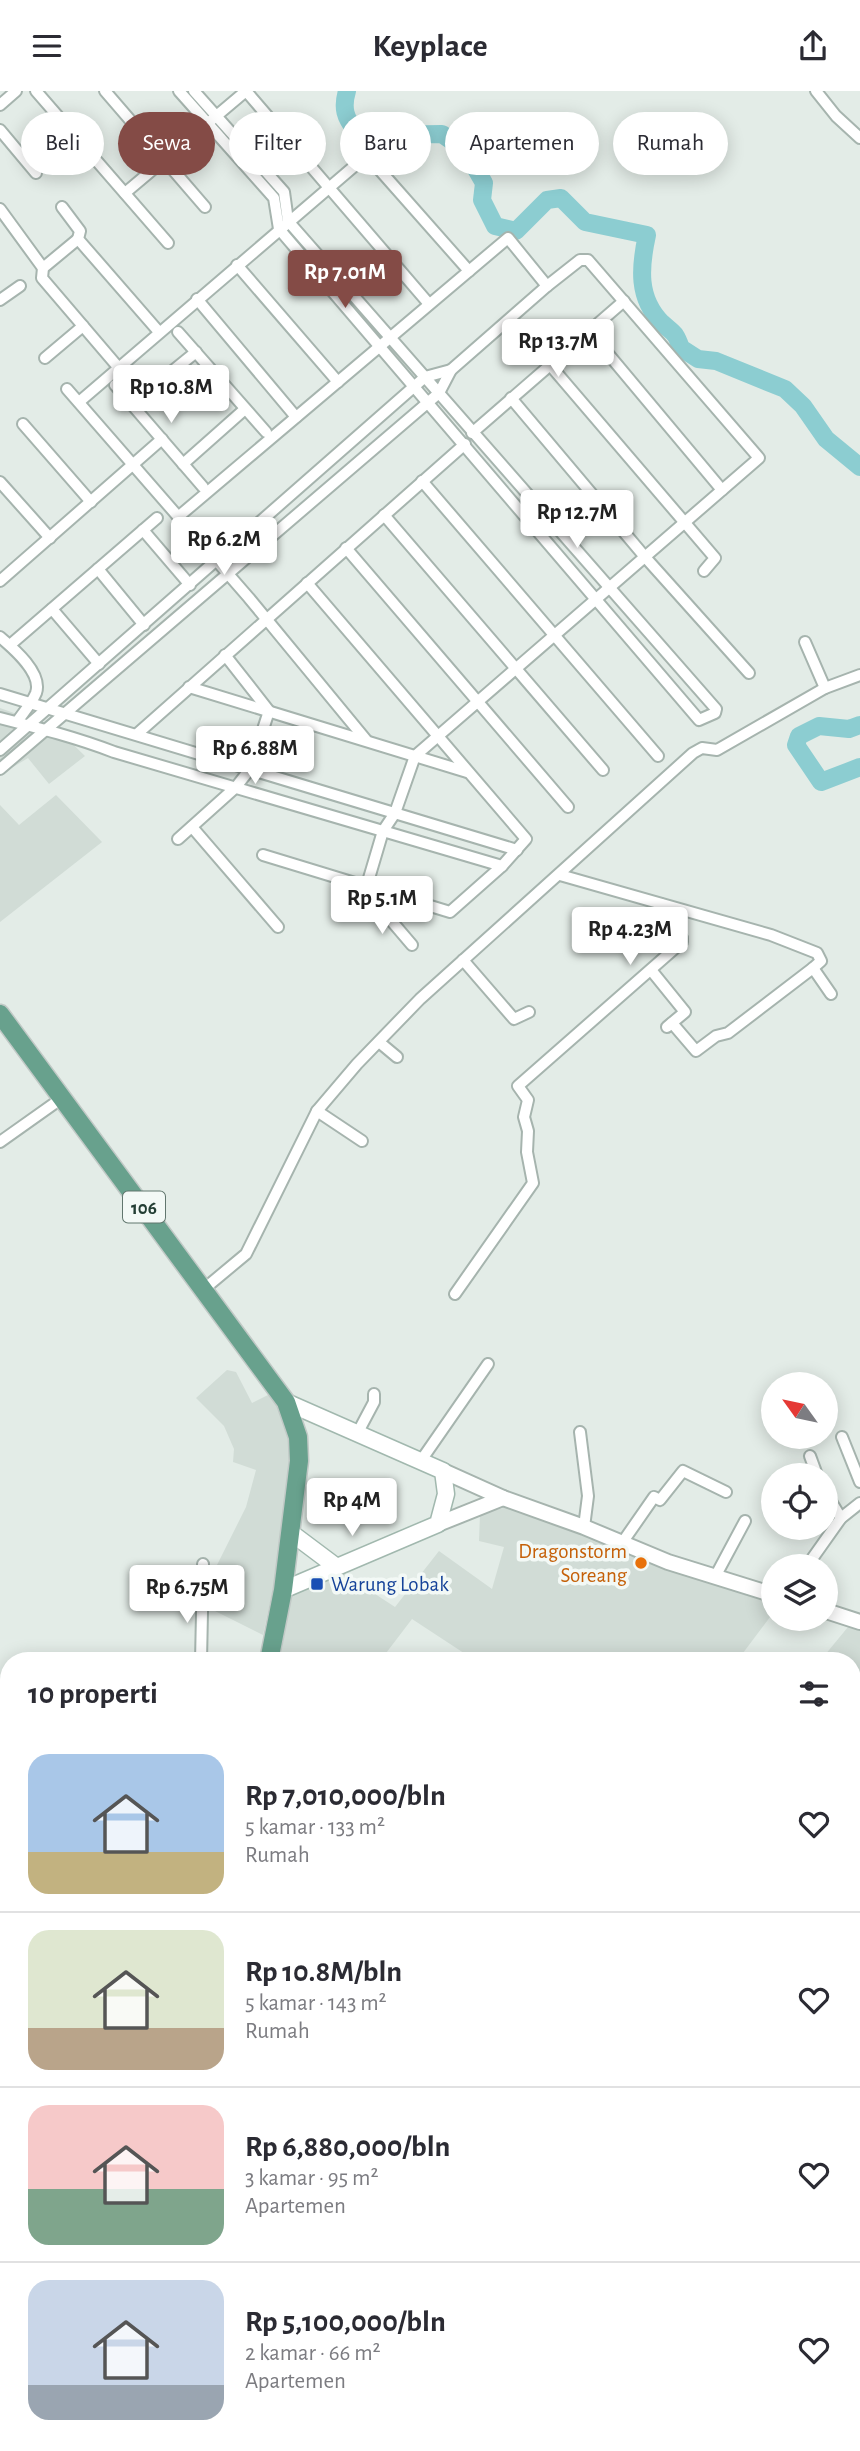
<!DOCTYPE html>
<html lang="id">
<head>
<meta charset="utf-8">
<style>
  :root { --surface:#fff; --page:#f2f2f3; --text:#2b2b33; --muted:#7c7c81; --line:#e1e1e2; --accent:#844b46 }
  body { margin:0; font-family:"Alegreya Sans",sans-serif; background:var(--page); color:var(--text); height:100vh; display:flex; flex-direction:column; font-size:26px; white-space:nowrap }
  * { box-sizing:border-box; margin:0 }
  p { font-size:23px; color:var(--muted) }
  .icon { flex:none; width:38px; height:38px; fill:none; stroke:currentColor; stroke-width:2; stroke-linecap:round; stroke-linejoin:round }
  .map { position:relative; flex:1; overflow:hidden }
  .sheet { position:absolute; left:0px; top:1561px; width:861px; height:800px; display:flex; flex-direction:column; background:var(--surface); border-radius:28px 28px 0 0; box-shadow:0 4px 18px #0003 }
  .sheet>* { flex:none }
  .banner { position:absolute; left:21px; top:21px; width:819px; height:63px; display:flex; gap:14px }
  .needle { width:46px; rotate:303deg }
  .buttons { position:absolute; left:761px; top:1281px; display:grid; gap:14px }
  .buttons a { display:grid; place-items:center; width:77px; height:77px; border-radius:50%; background:var(--surface); box-shadow:0 4px 18px #0003; font-size:35px }
  .price { position:absolute; translate:-50% -60px; padding:0 16px; border-radius:7px; background:#fff; color:#222; font-size:23px; line-height:46px; filter:drop-shadow(0 2px 4px #0008) }
  .price::after { content:''; position:absolute; left:50%; top:42px; width:21px; height:16px; margin-left:-10px; background:inherit; clip-path:polygon(0 0,100% 0,50% 100%) }
  .price.active { background:var(--accent); color:#fff }
  ul { padding:0; list-style:none }
  li { display:flex; align-items:center; gap:21px; height:175px; padding:0 28px }
  li+li { border-top:2px solid var(--line) }
  li span { display:grid; place-items:center; flex:none; width:196px; height:140px; border-radius:21px; color:#555 }
  li>.icon { margin-inline-start:auto }
  span .icon { width:84px; height:84px; fill:#fffc; stroke-width:1 }
  li b { font-size:30px }
  h2 { display:flex; justify-content:space-between; align-items:center; height:84px; padding:0 28px; font-size:30px }
  .tag { padding:0 24px; border-radius:32px; background:var(--surface); box-shadow:0 4px 18px #0003; font-size:24px; line-height:63px }
  .tag.active { background:var(--accent); color:#fff }
  header { display:flex; justify-content:space-between; align-items:center; height:91px; padding:0 28px; background:var(--surface); font-size:32px; font-weight:700 }
  .map>svg:first-child { display:block }
  .built { fill:#d1dcd6 }
  .lines { fill:none; stroke-linecap:round; stroke-linejoin:round }
  .river { stroke:#8ccdd1; stroke-width:18 }
  .minor-casing { stroke:#a6b4ae; stroke-width:14 }
  .tertiary-casing { stroke:#a6b4ae; stroke-width:18 }
  .secondary-casing { stroke:#a1b8ae; stroke-width:19 }
  .primary-casing { stroke:#c1c9c6; stroke-width:21 }
  .minor { stroke:#fff; stroke-width:10 }
  .tertiary { stroke:#fff; stroke-width:14 }
  .secondary { stroke:#fff; stroke-width:16 }
  .primary { stroke:#68a18d; stroke-width:18 }
  .food-dot { fill:#e8710a; stroke:#f3f9f6; stroke-width:2.5 }
  .transit-dot { fill:#1a4fb4; stroke:#f3f9f6; stroke-width:2.5 }
  .labels { text-anchor:middle; stroke-width:7; stroke-linejoin:round; paint-order:stroke }
  .shield { fill:#f3f9f6; stroke:#61766e; stroke-width:2 }
  .shield-label { font-size:19px; font-weight:bold; fill:#233e34 }
  .food-label { font-size:21px; fill:#c56008; stroke:#f3f9f6; text-anchor:end }
  .transit-label { font-size:21px; fill:#164399; stroke:#f3f9f6; text-anchor:start }
</style>
</head>
<body>
<header><svg class="icon" aria-label="menu" viewBox="0 0 24 24"><path d="M4 6h16M4 12h16M4 18h16"/></svg>Keyplace<svg class="icon" aria-label="share" viewBox="0 0 24 24"><path d="M12 15V3M7 8l5-5 5 5M5 13v7h14v-7"/></svg></header>
<div class="map">
<svg width="860" height="2360" viewBox="0 0 860 2360">
  <rect width="100%" height="100%" fill="#e3ece7"/>
  <g class="built">
    <path d="M 0,617 L 56,637 L 85,665 L 49,693 L 28,667 L 0,684 Z"/>
    <path d="M 56,704 L 102,751 L 0,831 L 0,714 L 19,734 Z"/>
    <path d="M 227,1279 L 236,1281 L 252,1312 L 274,1301 L 291,1349 L 286,1437 L 263,1544 L 209,1517 L 210,1488 L 246,1416 L 256,1379 L 233,1371 L 234,1358 L 224,1335 L 196,1307 Z"/>
    <path d="M 515,1414 L 773,1510 L 773,1522 L 737,1570 L 476,1570 L 412,1528 L 380,1570 L 374,1565 L 368,1570 L 280,1570 L 291,1505 L 343,1482 L 395,1516 L 439,1460 L 492,1498 L 504,1456 L 479,1450 L 480,1423 Z"/>
    <path d="M 848,1536 L 860,1539 L 860,1715 L 852,1708 L 852,1570 L 820,1570 Z"/>
  </g>
  <g class="lines">
    <g class="river">
      <path d="M 347,0 C 342,17 345,27 356,40 L 374,44 L 442,43 L 465,59 L 484,92 L 482,109 L 495,135 L 516,140 L 547,109 L 561,107 L 585,131 L 647,144 C 640,176 637,207 662,232 C 674,243 675,240 681,257 L 698,268 L 716,270 L 785,298 L 803,315 L 826,348 L 860,376"/>
      <path d="M 860,634 L 849,638 L 819,635 L 799,645 L 796,654 L 821,691 L 860,676"/>
    </g>
    <g class="minor-casing">
      <g id="minor">
        <path d="M 36,0 L 168,152"/>
        <path d="M 105,0 L 205,116"/>
        <path d="M 179,0 L 274,107 L 279,138 L 699,629 L 715,622 L 716,618 L 288,130 L 284,101 L 194,0"/>
        <path d="M 816,0 L 836,25 L 860,47"/>
        <path d="M 0,14 L 16,0"/>
        <path d="M 0,39 L 36,82"/>
        <path d="M 125,102 L 246,0 L 429,213"/>
        <path d="M 62,116 L 80,140 L 78,148 L 159,241"/>
        <path d="M 0,118 L 43,177"/>
        <path d="M 78,148 L 43,177 L 42,187 L 118,276"/>
        <path d="M 237,174 L 338,291"/>
        <path d="M 197,208 L 296,326"/>
        <path d="M 0,209 L 20,195"/>
        <path d="M 589,240 L 722,399"/>
        <path d="M 178,241 L 266,341"/>
        <path d="M 45,267 L 83,235"/>
        <path d="M 550,274 L 715,467 L 704,480"/>
        <path d="M 115,294 L 203,396"/>
        <path d="M 67,298 L 249,507 L 366,649"/>
        <path d="M 511,307 L 645,466 L 749,582"/>
        <path d="M 79,311 L 365,66 L 370,68 L 469,180"/>
        <path d="M 132,313 L 196,261"/>
        <path d="M 23,333 L 91,411"/>
        <path d="M 472,342 L 624,210"/>
        <path d="M 183,373 L 245,318"/>
        <path d="M 422,390 L 658,665"/>
        <path d="M 0,391 L 50,447"/>
        <path d="M 384,424 L 603,679"/>
        <path d="M 178,426 L 508,147 L 547,195"/>
        <path d="M 143,439 L 190,494"/>
        <path d="M 346,457 L 568,716"/>
        <path d="M 98,478 L 144,534"/>
        <path d="M 0,490 L 162,348"/>
        <path d="M 52,518 L 99,573"/>
        <path d="M 0,546 C 13,557 43,582 36,602 C 32,612 23,622 17,631"/>
        <path d="M 805,551 L 825,597"/>
        <path d="M 10,554 L 157,427"/>
        <path d="M 189,596 L 467,681"/>
        <path d="M 0,603 L 517,759"/>
        <path d="M 0,627 C 39,637 78,647 114,661 L 502,775"/>
        <path d="M 137,643 L 465,353"/>
        <path d="M 0,659 L 425,286 L 451,279"/>
        <path d="M 0,678 L 439,302 L 451,279 L 547,195 L 580,169 L 588,169 L 759,367 L 415,665 L 395,722 L 383,740 L 367,794 L 383,820 L 412,854"/>
        <path d="M 192,736 L 278,836"/>
        <path d="M 178,748 L 236,696 L 250,678 L 269,620 L 225,564"/>
        <path d="M 263,764 L 450,821 L 502,775 L 526,748 L 307,492"/>
        <path d="M 560,784 L 771,844 L 817,862 L 821,870 L 813,877"/>
        <path d="M 463,869 L 514,928 L 529,921"/>
        <path d="M 651,879 L 685,921 L 667,936"/>
        <path d="M 672,932 L 696,960 L 716,945 L 728,942 L 813,877 L 831,903"/>
        <path d="M 379,951 L 397,966"/>
        <path d="M 317,1020 L 362,1050"/>
        <path d="M 0,1051 L 62,1007"/>
        <path d="M 204,1198 L 246,1163 L 317,1020 L 357,973 L 420,908 L 693,662 L 702,657 L 717,659 L 825,597 L 860,584"/>
        <path d="M 455,1203 L 533,1092 L 527,1061 L 528,1040 L 524,1026 L 528,1009 L 518,995 L 682,851 L 682,847 L 671,834 L 661,813"/>
        <path d="M 580,1341 L 588,1405 L 584,1436"/>
        <path d="M 357,1343 L 374,1311 L 374,1303"/>
        <path d="M 842,1346 L 860,1391"/>
        <path d="M 810,1365 L 817,1384"/>
        <path d="M 420,1371 L 488,1273"/>
        <path d="M 826,1402 L 841,1427"/>
        <path d="M 622,1452 L 654,1406 L 660,1409 L 683,1380 L 726,1401"/>
        <path d="M 807,1475 L 841,1427 L 860,1412"/>
        <path d="M 715,1486 L 745,1430"/>
        <path d="M 201,1570 L 203,1473"/>
        <path d="M 0,1756 L 9,1751"/>
        <path d="M 852,1904 L 860,1915"/>
        <path d="M 0,1915 L 9,1926"/>
        <path d="M 852,1996 L 860,2010"/>
        <path d="M 852,2069 L 860,2064"/>
        <path d="M 0,2097 L 9,2091"/>
        <path d="M 852,2100 L 860,2115"/>
        <path d="M 852,2268 L 860,2272"/>
        <path d="M 852,2331 L 859,2339 L 852,2350"/>
        <path d="M 271,2352 L 274,2360"/>
        <path d="M 538,2352 L 543,2360"/>
        <path d="M 689,2352 L 694,2360"/>
        <path d="M 324,2360 L 338,2352"/>
        <path d="M 554,2360 L 567,2352"/>
        <path d="M 661,2360 L 675,2352"/>
        <path d="M 708,2360 L 723,2352"/>
        <path d="M 833,2360 L 848,2352"/>
      </g>
    </g>
    <g class="tertiary-casing">
      <g id="tertiary">
        <path d="M 443,1380 L 503,1407 L 584,1436 L 668,1471 L 774,1504"/>
        <path d="M 438,1433 L 503,1407"/>
        <path d="M 826,1520 L 860,1531"/>
      </g>
    </g>
    <g class="secondary-casing">
      <g id="secondary">
        <path d="M 290,1441 L 334,1474"/>
        <path d="M 283,1499 L 438,1433 L 446,1403 L 443,1380 L 286,1311"/>
      </g>
    </g>
    <g class="primary-casing">
      <g id="primary">
        <path d="M 0,923 L 286,1311 L 298,1346 L 299,1370 L 283,1499 L 269,1570"/>
        <path d="M 192,2360 L 193,2352"/>
      </g>
    </g>
    <use href="#minor" class="minor"/>
    <use href="#tertiary" class="tertiary"/>
    <use href="#secondary" class="secondary"/>
    <use href="#primary" class="primary"/>
  </g>
  <circle class="food-dot" cx="641" cy="1472" r="7"/>
  <rect class="transit-dot" x="310" y="1486" width="14" height="14" rx="3.5"/>
  <g class="labels">
    <rect class="shield" x="123" y="1100.5" width="42" height="31" rx="5"/>
    <g class="shield-label">
      <text x="144" y="1123">106</text>
    </g>
    <g class="food-label">
      <text x="627" y="1467">Dragonstorm<tspan x="627" dy="24">Soreang</tspan></text>
    </g>
    <g class="transit-label">
      <text x="331" y="1500">Warung Lobak</text>
    </g>
  </g>
</svg>
<div class="buttons">
<a><svg class="needle" viewBox="-14 -14 28 28"><path d="M0-13l5 13h-10z" fill="#e53935"/><path d="M0 13l5-13h-10z" fill="#7c7c81"/></svg></a>
<a><svg class="icon" aria-label="locate" viewBox="0 0 24 24"><circle cx="12" cy="12" r="6"/><path d="M12 2v4M12 18v4M2 12h4M18 12h4"/></svg></a>
<a><svg class="icon" aria-label="layers" viewBox="0 0 24 24"><path d="M12 4l9 5-9 5-9-5zM3 14l9 5 9-5"/></svg></a>
</div>
<b class="price active" style="left:345px;top:219px">Rp 7.01M</b>
<b class="price" style="left:558px;top:288px">Rp 13.7M</b>
<b class="price" style="left:171px;top:334px">Rp 10.8M</b>
<b class="price" style="left:577px;top:459px">Rp 12.7M</b>
<b class="price" style="left:224px;top:486px">Rp 6.2M</b>
<b class="price" style="left:255px;top:695px">Rp 6.88M</b>
<b class="price" style="left:382px;top:845px">Rp 5.1M</b>
<b class="price" style="left:630px;top:876px">Rp 4.23M</b>
<b class="price" style="left:352px;top:1447px">Rp 4M</b>
<b class="price" style="left:187px;top:1534px">Rp 6.75M</b>
<div class="banner">
<a class="tag">Beli</a>
<a class="tag active">Sewa</a>
<a class="tag">Filter</a>
<a class="tag">Baru</a>
<a class="tag">Apartemen</a>
<a class="tag">Rumah</a>
</div>
<section class="sheet">
<h2>10 properti<svg class="icon" aria-label="filters" viewBox="0 0 24 24"><path d="M4 7h16M4 17h16"/><circle cx="9" cy="7" r="2"/><circle cx="15" cy="17" r="2"/></svg></h2>
<ul>
<li><span style="background:linear-gradient(#a9c7e8 70%,#c2b280 0)"><svg class="icon" aria-label="home" viewBox="0 0 24 24"><path d="M3 11l9-7 9 7M6 9v11h12V9"/></svg></span><div><b>Rp 7,010,000/bln</b><p>5 kamar · 133 m²</p><p>Rumah</p></div><svg class="icon" aria-label="heart" viewBox="0 0 24 24"><path d="M12 20l-8-8c-3-5 5-10 8-4 3-6 11-1 8 4z"/></svg></li>
<li><span style="background:linear-gradient(#dfe7d0 70%,#b9a48a 0)"><svg class="icon" aria-label="home" viewBox="0 0 24 24"><path d="M3 11l9-7 9 7M6 9v11h12V9"/></svg></span><div><b>Rp 10.8M/bln</b><p>5 kamar · 143 m²</p><p>Rumah</p></div><svg class="icon" aria-label="heart" viewBox="0 0 24 24"><path d="M12 20l-8-8c-3-5 5-10 8-4 3-6 11-1 8 4z"/></svg></li>
<li><span style="background:linear-gradient(#f6c9c9 60%,#7fa58c 0)"><svg class="icon" aria-label="home" viewBox="0 0 24 24"><path d="M3 11l9-7 9 7M6 9v11h12V9"/></svg></span><div><b>Rp 6,880,000/bln</b><p>3 kamar · 95 m²</p><p>Apartemen</p></div><svg class="icon" aria-label="heart" viewBox="0 0 24 24"><path d="M12 20l-8-8c-3-5 5-10 8-4 3-6 11-1 8 4z"/></svg></li>
<li><span style="background:linear-gradient(#c9d6e8 75%,#9aa5b1 0)"><svg class="icon" aria-label="home" viewBox="0 0 24 24"><path d="M3 11l9-7 9 7M6 9v11h12V9"/></svg></span><div><b>Rp 5,100,000/bln</b><p>2 kamar · 66 m²</p><p>Apartemen</p></div><svg class="icon" aria-label="heart" viewBox="0 0 24 24"><path d="M12 20l-8-8c-3-5 5-10 8-4 3-6 11-1 8 4z"/></svg></li>
</ul>
</section>
</div>
</body>
</html>
